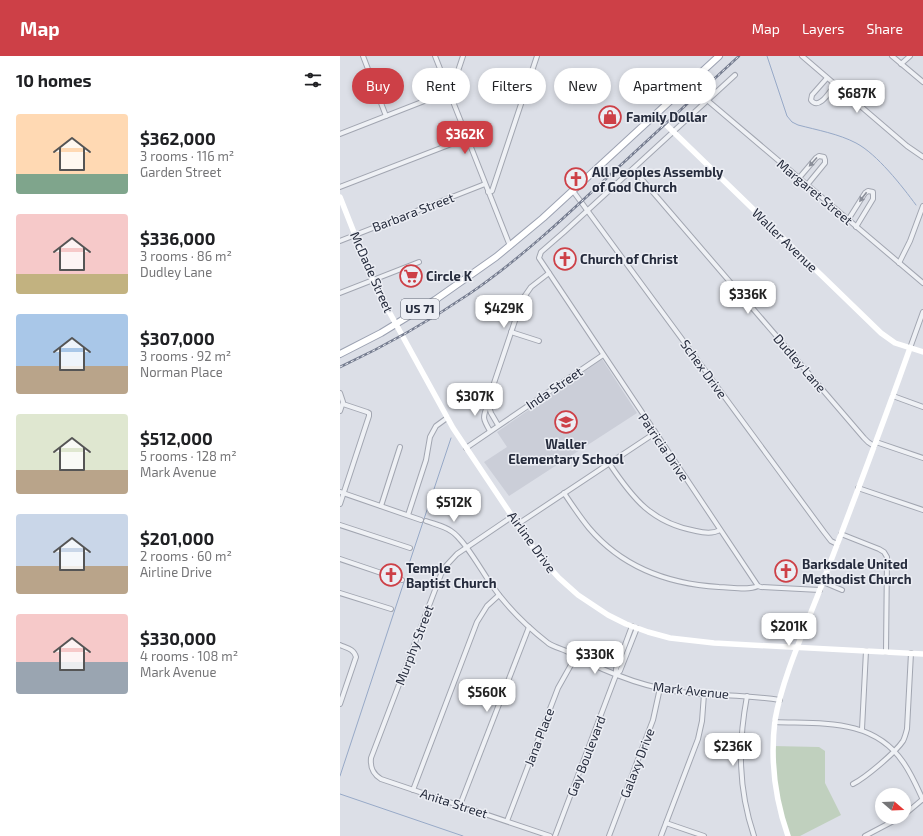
<!DOCTYPE html>
<html lang="en">
<head>
<meta charset="utf-8">
<style>
  :root { --surface:#fff; --page:#f6f6f6; --text:#202124; --muted:#757577; --accent:#cd4047 }
  body { margin:0; font-family:"Exo 2",sans-serif; background:var(--page); color:var(--text); height:100vh; display:flex; flex-direction:column; font-size:15px; white-space:nowrap }
  * { box-sizing:border-box; margin:0 }
  p { font-size:13px; color:var(--muted) }
  .icon { flex:none; width:22px; height:22px; fill:none; stroke:currentColor; stroke-width:2; stroke-linecap:round; stroke-linejoin:round }
  .map { position:relative; flex:1; overflow:hidden }
  .side { display:flex; flex-direction:column; background:var(--surface); width:340px }
  .side>* { flex:none }
  .hud { position:absolute; left:12px; top:12px; width:380px; height:36px; display:flex; gap:8px }
  .needle { width:26px; rotate:109deg }
  .controls { position:absolute; left:535px; top:732px; display:grid; gap:8px }
  .controls a { display:grid; place-items:center; width:36px; height:36px; border-radius:50%; background:var(--surface); box-shadow:0 2px 6px #0003; font-size:20px }
  .price { position:absolute; translate:-50% -34px; padding:0 9px; border-radius:8px; background:#fff; color:#222; font-size:13px; line-height:26px; filter:drop-shadow(0 1px 2px #0008) }
  .price::after { content:''; position:absolute; left:50%; top:24px; width:12px; height:9px; margin-left:-6px; background:inherit; clip-path:polygon(0 0,100% 0,50% 100%) }
  .price.selected { background:var(--accent); color:#fff }
  ul { padding:0; list-style:none }
  li { display:flex; align-items:center; gap:12px; height:100px; padding:0 16px }
  li span { display:grid; place-items:center; flex:none; width:112px; height:80px; border-radius:4px; color:#555 }
  li>.icon { margin-inline-start:auto }
  span .icon { width:48px; height:48px; fill:#fffc; stroke-width:1 }
  li b { font-size:17px }
  h2 { display:flex; justify-content:space-between; align-items:center; height:48px; padding:0 16px; font-size:17px }
  .tag { padding:0 14px; border-radius:18px; background:var(--surface); box-shadow:0 2px 6px #0003; font-size:14px; line-height:36px }
  .tag.selected { background:var(--accent); color:#fff }
  header { display:flex; align-items:center; gap:24px; box-sizing:border-box; height:56px; padding:0 20px; background:var(--accent); color:#fff }
  header strong { font-size:19px }
  nav { display:flex; gap:22px; margin-inline-start:auto; font-size:14px }
  main { display:flex; flex:1; min-height:0 }
  .map>svg:first-child { display:block }
  .built { fill:#cbced8 }
  .green { fill:#c0d0be }
  .lines { fill:none; stroke-linecap:round; stroke-linejoin:round }
  .stream { stroke:#97a9c7; stroke-width:1 }
  .street-casing { stroke:#a2a6b1; stroke-width:6 }
  .primary-casing { stroke:#9ca2b2; stroke-width:8 }
  .street { stroke:#eff1f5; stroke-width:4 }
  .secondary { stroke:#fff; stroke-width:5.5 }
  .primary { stroke:#fff; stroke-width:6 }
  .rail-casing { stroke:#767d90; stroke-width:2.5 }
  .rail { stroke:#eceef4; stroke-width:1; stroke-dasharray:3; stroke-linecap:butt }
  .oneway { fill:#8a8e99 }
  .labels { text-anchor:middle; stroke-width:3; stroke-linejoin:round; paint-order:stroke }
  .shield { fill:#eceef4; stroke:#616674; stroke-width:1 }
  .shield-label { font-size:12px; font-weight:bold; fill:#262c3d }
  .poi-label { font-size:13px; font-weight:bold; fill:#262c3d; stroke:#eceef4; text-anchor:start }
  .street-label { font-size:13px; fill:#262c3d; stroke:#eceef4 }
</style>
</head>
<body>
<header>
<strong>Map</strong>
<nav><a>Map</a><a>Layers</a><a>Share</a></nav>
</header>
<main>
<section class="side">
<h2>10 homes<svg class="icon" aria-label="filters" viewBox="0 0 24 24"><path d="M4 7h16M4 17h16"/><circle cx="9" cy="7" r="2"/><circle cx="15" cy="17" r="2"/></svg></h2>
<ul>
<li><span style="background:linear-gradient(#ffd9b3 75%,#7fa58c 0)"><svg class="icon" aria-label="home" viewBox="0 0 24 24"><path d="M3 11l9-7 9 7M6 9v11h12V9"/></svg></span><div><b>$362,000</b><p>3 rooms · 116 m²</p><p>Garden Street</p></div></li>
<li><span style="background:linear-gradient(#f6c9c9 75%,#c2b280 0)"><svg class="icon" aria-label="home" viewBox="0 0 24 24"><path d="M3 11l9-7 9 7M6 9v11h12V9"/></svg></span><div><b>$336,000</b><p>3 rooms · 86 m²</p><p>Dudley Lane</p></div></li>
<li><span style="background:linear-gradient(#a9c7e8 65%,#b9a48a 0)"><svg class="icon" aria-label="home" viewBox="0 0 24 24"><path d="M3 11l9-7 9 7M6 9v11h12V9"/></svg></span><div><b>$307,000</b><p>3 rooms · 92 m²</p><p>Norman Place</p></div></li>
<li><span style="background:linear-gradient(#dfe7d0 70%,#b9a48a 0)"><svg class="icon" aria-label="home" viewBox="0 0 24 24"><path d="M3 11l9-7 9 7M6 9v11h12V9"/></svg></span><div><b>$512,000</b><p>5 rooms · 128 m²</p><p>Mark Avenue</p></div></li>
<li><span style="background:linear-gradient(#c9d6e8 65%,#b9a48a 0)"><svg class="icon" aria-label="home" viewBox="0 0 24 24"><path d="M3 11l9-7 9 7M6 9v11h12V9"/></svg></span><div><b>$201,000</b><p>2 rooms · 60 m²</p><p>Airline Drive</p></div></li>
<li><span style="background:linear-gradient(#f6c9c9 60%,#9aa5b1 0)"><svg class="icon" aria-label="home" viewBox="0 0 24 24"><path d="M3 11l9-7 9 7M6 9v11h12V9"/></svg></span><div><b>$330,000</b><p>4 rooms · 108 m²</p><p>Mark Avenue</p></div></li>
</ul>
</section>
<div class="map">
<svg width="583" height="780" viewBox="0 0 583 780">
  <rect width="100%" height="100%" fill="#dcdfe7"/>
  <path class="built" d="M 262,303 L 297,357 L 169,440 L 144,406 L 167,391 L 157,376 Z"/>
  <path class="green" d="M 433,690 L 479,691 L 485,695 L 485,727 L 501,759 L 460,780 L 449,780 L 440,756 Z"/>
  <g class="lines">
    <g class="stream">
      <path d="M 427,0 L 447,60 L 452,66 L 458,69 C 477,74 499,78 516,87 C 537,98 562,130 576,149"/>
      <path d="M 69,508 L 111,382"/>
      <path d="M 0,720 L 64,526"/>
      <path d="M 0,738 L 123,780"/>
    </g>
    <g class="street-casing">
      <g id="street">
        <path d="M 23,0 L 46,60"/>
        <path d="M 95,0 L 170,190"/>
        <path d="M 462,0 L 567,90 L 583,101"/>
        <path d="M 552,0 L 583,26"/>
        <path d="M 561,8 L 570,0"/>
        <path d="M 395,19 L 224,176 L 201,196 L 199,202 L 418,530 L 421,531 L 480,534"/>
        <path d="M 487,22 L 472,39 L 471,44 C 479,55 490,35 495,29"/>
        <path d="M 367,44 L 583,227"/>
        <path d="M 0,78 L 110,35 L 113,30 L 123,0"/>
        <path d="M 293,113 L 524,382 L 528,386 L 534,390"/>
        <path d="M 459,122 L 476,102 L 479,100 L 484,101 L 485,104 L 485,107 L 467,129"/>
        <path d="M 0,131 L 127,82"/>
        <path d="M 233,135 L 484,476 L 491,485 L 497,488"/>
        <path d="M 148,136 L 152,135 L 197,0"/>
        <path d="M 508,164 L 525,137 L 528,135 L 533,136 L 533,143 L 516,171"/>
        <path d="M 0,185 L 145,128"/>
        <path d="M 559,207 L 570,185 L 583,150"/>
        <path d="M 0,237 L 79,206"/>
        <path d="M 171,276 L 199,285"/>
        <path d="M 570,292 L 583,256"/>
        <path d="M 0,337 L 3,346 L 0,355"/>
        <path d="M 553,340 L 583,351"/>
        <path d="M 148,348 L 151,357 L 158,369"/>
        <path d="M 150,375 C 143,363 142,362 148,348 C 149,345 150,340 151,336 L 182,244 L 191,231 L 209,217"/>
        <path d="M 536,386 L 583,402"/>
        <path d="M 126,392 L 263,299"/>
        <path d="M 269,407 C 293,443 312,467 356,475 C 364,477 373,478 380,474"/>
        <path d="M 518,432 L 583,454"/>
        <path d="M 0,436 L 81,464"/>
        <path d="M 224,437 C 232,449 240,461 249,472 C 282,511 328,528 379,531 C 391,531 407,535 418,530"/>
        <path d="M 0,448 L 29,360 L 29,357 L 27,356 L 3,348"/>
        <path d="M 41,450 L 60,391"/>
        <path d="M 68,459 L 86,404 L 90,381 L 96,370 L 107,362"/>
        <path d="M 173,460 L 117,498 L 103,513 L 31,702 C 30,712 33,718 41,723 L 210,780"/>
        <path d="M 86,465 C 94,468 104,470 111,475 C 124,483 141,514 151,528 C 166,550 186,570 208,587 C 215,592 224,593 232,598 C 269,618 307,633 349,637 C 379,640 409,639 440,644"/>
        <path d="M 178,468 L 315,377"/>
        <path d="M 0,469 L 70,492"/>
        <path d="M 501,478 L 539,493 L 544,496 L 547,501 L 546,596"/>
        <path d="M 0,503 L 62,524"/>
        <path d="M 483,526 L 502,534"/>
        <path d="M 0,537 L 51,553"/>
        <path d="M 0,589 C 7,592 14,593 16,601 L 0,648"/>
        <path d="M 276,619 L 276,613 L 292,570"/>
        <path d="M 407,640 C 398,689 398,732 414,780"/>
        <path d="M 435,666 C 482,668 533,662 563,706 C 571,717 577,731 583,744"/>
        <path d="M 522,673 L 526,595"/>
        <path d="M 513,728 C 525,722 555,697 563,685 C 565,681 566,677 567,673 L 571,597"/>
        <path d="M 73,734 L 137,566 L 147,550 L 159,539"/>
        <path d="M 120,749 L 189,571"/>
        <path d="M 564,759 L 583,743"/>
        <path d="M 167,765 L 218,632 L 236,600"/>
        <path d="M 326,767 L 364,780"/>
        <path d="M 215,780 L 276,619 L 280,615 L 297,572"/>
        <path d="M 269,780 L 313,664 L 320,632"/>
        <path d="M 321,780 L 358,683 L 362,665 L 364,638"/>
        <path d="M 525,780 L 561,761"/>
      </g>
    </g>
    <g class="primary-casing">
      <path id="primary" d="M 0,298 L 41,277 L 95,244 L 156,201 L 203,162 L 379,0"/>
    </g>
    <use href="#street" class="street"/>
    <g class="secondary">
      <path d="M 316,59 L 541,277 L 555,287 L 583,296"/>
      <path d="M 0,141 L 35,230 L 113,372 L 198,499 L 219,522 L 238,539 L 268,559 L 286,568 L 308,576 L 330,582 L 374,587 L 583,598"/>
      <path d="M 448,780 C 435,743 430,704 435,664 C 442,623 464,575 479,536 C 510,455 541,374 570,292"/>
    </g>
    <use href="#primary" class="primary"/>
    <g class="rail-casing">
      <path id="rail" d="M 0,311 C 45,290 88,266 129,238 C 180,203 225,161 270,119 C 313,79 356,40 399,0"/>
    </g>
    <use href="#rail" class="rail"/>
  </g>
  <defs><path id="oneway-solid" d="M-6-.8H1V-3.2L6.5 0L1 3.2V.8H-6Z"/></defs>
  <g class="oneway">
    <use href="#oneway-solid" transform="translate(473 106) rotate(132)"/>
    <use href="#oneway-solid" transform="translate(523 141) rotate(127)"/>
  </g>
  <defs>
    <g id="shop-ring" transform="scale(1.15)"><circle r="9.5" fill="#eceef4" stroke="#cd4047" stroke-width="1.5"/><path d="M-5-2.5h2.3a2.7 3.5 0 0 1 5.4 0H5L5.5 6h-11ZM-1.5-2.5h3a1.5 2.3 0 0 0-3 0Z" fill="#cd4047"/></g>
    <g id="church-ring" transform="scale(1.15)"><circle r="9.5" fill="#eceef4" stroke="#cd4047" stroke-width="1.5"/><path d="M-1.2-6h2.4v3.5h3.3v2.4h-3.3V6h-2.4V-.1h-3.3v-2.4h3.3Z" fill="#cd4047"/></g>
    <g id="supermarket-ring" transform="scale(1.15)"><circle r="9.5" fill="#eceef4" stroke="#cd4047" stroke-width="1.5"/><path d="M-6-5.5h2.5l.6 2H6L4.5 2H-2.5L-4.4-4H-6ZM-1.5 3.2a1.3 1.3 0 1 0 .1 0ZM3 3.2a1.3 1.3 0 1 0 .1 0Z" fill="#cd4047"/></g>
    <g id="school-ring" transform="scale(1.15)"><circle r="9.5" fill="#eceef4" stroke="#cd4047" stroke-width="1.5"/><path d="M0-5L7-2L0 1L-7-2ZM-4 1L0 2.5L4 1V4Q0 6-4 4Z" fill="#cd4047"/></g>
  </defs>
  <g fill-rule="evenodd">
    <use href="#shop-ring" x="270" y="61"/>
    <use href="#church-ring" x="236" y="123"/>
    <use href="#church-ring" x="225" y="203"/>
    <use href="#supermarket-ring" x="71" y="220"/>
    <use href="#school-ring" x="226" y="366"/>
    <use href="#church-ring" x="446" y="515"/>
    <use href="#church-ring" x="51" y="519"/>
  </g>
  <g class="labels">
    <rect class="shield" x="61" y="243" width="38" height="20" rx="3"/>
    <g class="shield-label">
      <text x="80" y="257">US 71</text>
    </g>
    <g class="poi-label">
      <text x="286" y="66">Family Dollar</text>
      <text x="252" y="121">All Peoples Assembly<tspan x="252" dy="15">of God Church</tspan></text>
      <text x="240" y="208">Church of Christ</text>
      <text x="86" y="225">Circle K</text>
      <text x="226" y="393" text-anchor="middle">Waller<tspan x="226" dy="15">Elementary School</tspan></text>
      <text x="462" y="513">Barksdale United<tspan x="462" dy="15">Methodist Church</tspan></text>
      <text x="66" y="517">Temple<tspan x="66" dy="15">Baptist Church</tspan></text>
    </g>
    <g class="street-label">
      <text transform="translate(475 136) rotate(40)" y="5">Margaret Street</text>
      <text transform="translate(73 156) rotate(-21)" y="5">Barbara Street</text>
      <text transform="translate(445 184) rotate(44)" y="5">Waller Avenue</text>
      <text transform="translate(32 216) rotate(66)" y="5">McDade Street</text>
      <text transform="translate(460 307) rotate(49)" y="5">Dudley Lane</text>
      <text transform="translate(364 313) rotate(54)" y="5">Schex Drive</text>
      <text transform="translate(214 332) rotate(-34)" y="5">Inda Street</text>
      <text transform="translate(324 391) rotate(56)" y="5">Patricia Drive</text>
      <text transform="translate(192 486) rotate(54)" y="5">Airline Drive</text>
      <text transform="translate(74 589) rotate(-69)" y="5">Murphy Street</text>
      <text transform="translate(351 634) rotate(6)" y="5">Mark Avenue</text>
      <text transform="translate(199 681) rotate(-69)" y="5">Jana Place</text>
      <text transform="translate(246 700) rotate(-69)" y="5">Gay Boulevard</text>
      <text transform="translate(297 707) rotate(-69)" y="5">Galaxy Drive</text>
      <text transform="translate(114 747) rotate(18)" y="5">Anita Street</text>
    </g>
  </g>
</svg>
<div class="controls">
<a><svg class="needle" viewBox="-14 -14 28 28"><path d="M0-13l5 13h-10z" fill="#e53935"/><path d="M0 13l5-13h-10z" fill="#757577"/></svg></a>
</div>
<b class="price" style="left:517px;top:58px">$687K</b>
<b class="price selected" style="left:125px;top:99px">$362K</b>
<b class="price" style="left:408px;top:259px">$336K</b>
<b class="price" style="left:164px;top:273px">$429K</b>
<b class="price" style="left:135px;top:361px">$307K</b>
<b class="price" style="left:114px;top:467px">$512K</b>
<b class="price" style="left:449px;top:591px">$201K</b>
<b class="price" style="left:255px;top:619px">$330K</b>
<b class="price" style="left:147px;top:657px">$560K</b>
<b class="price" style="left:393px;top:711px">$236K</b>
<div class="hud">
<a class="tag selected">Buy</a>
<a class="tag">Rent</a>
<a class="tag">Filters</a>
<a class="tag">New</a>
<a class="tag">Apartment</a>
</div>
</div>
</main>
</body>
</html>
